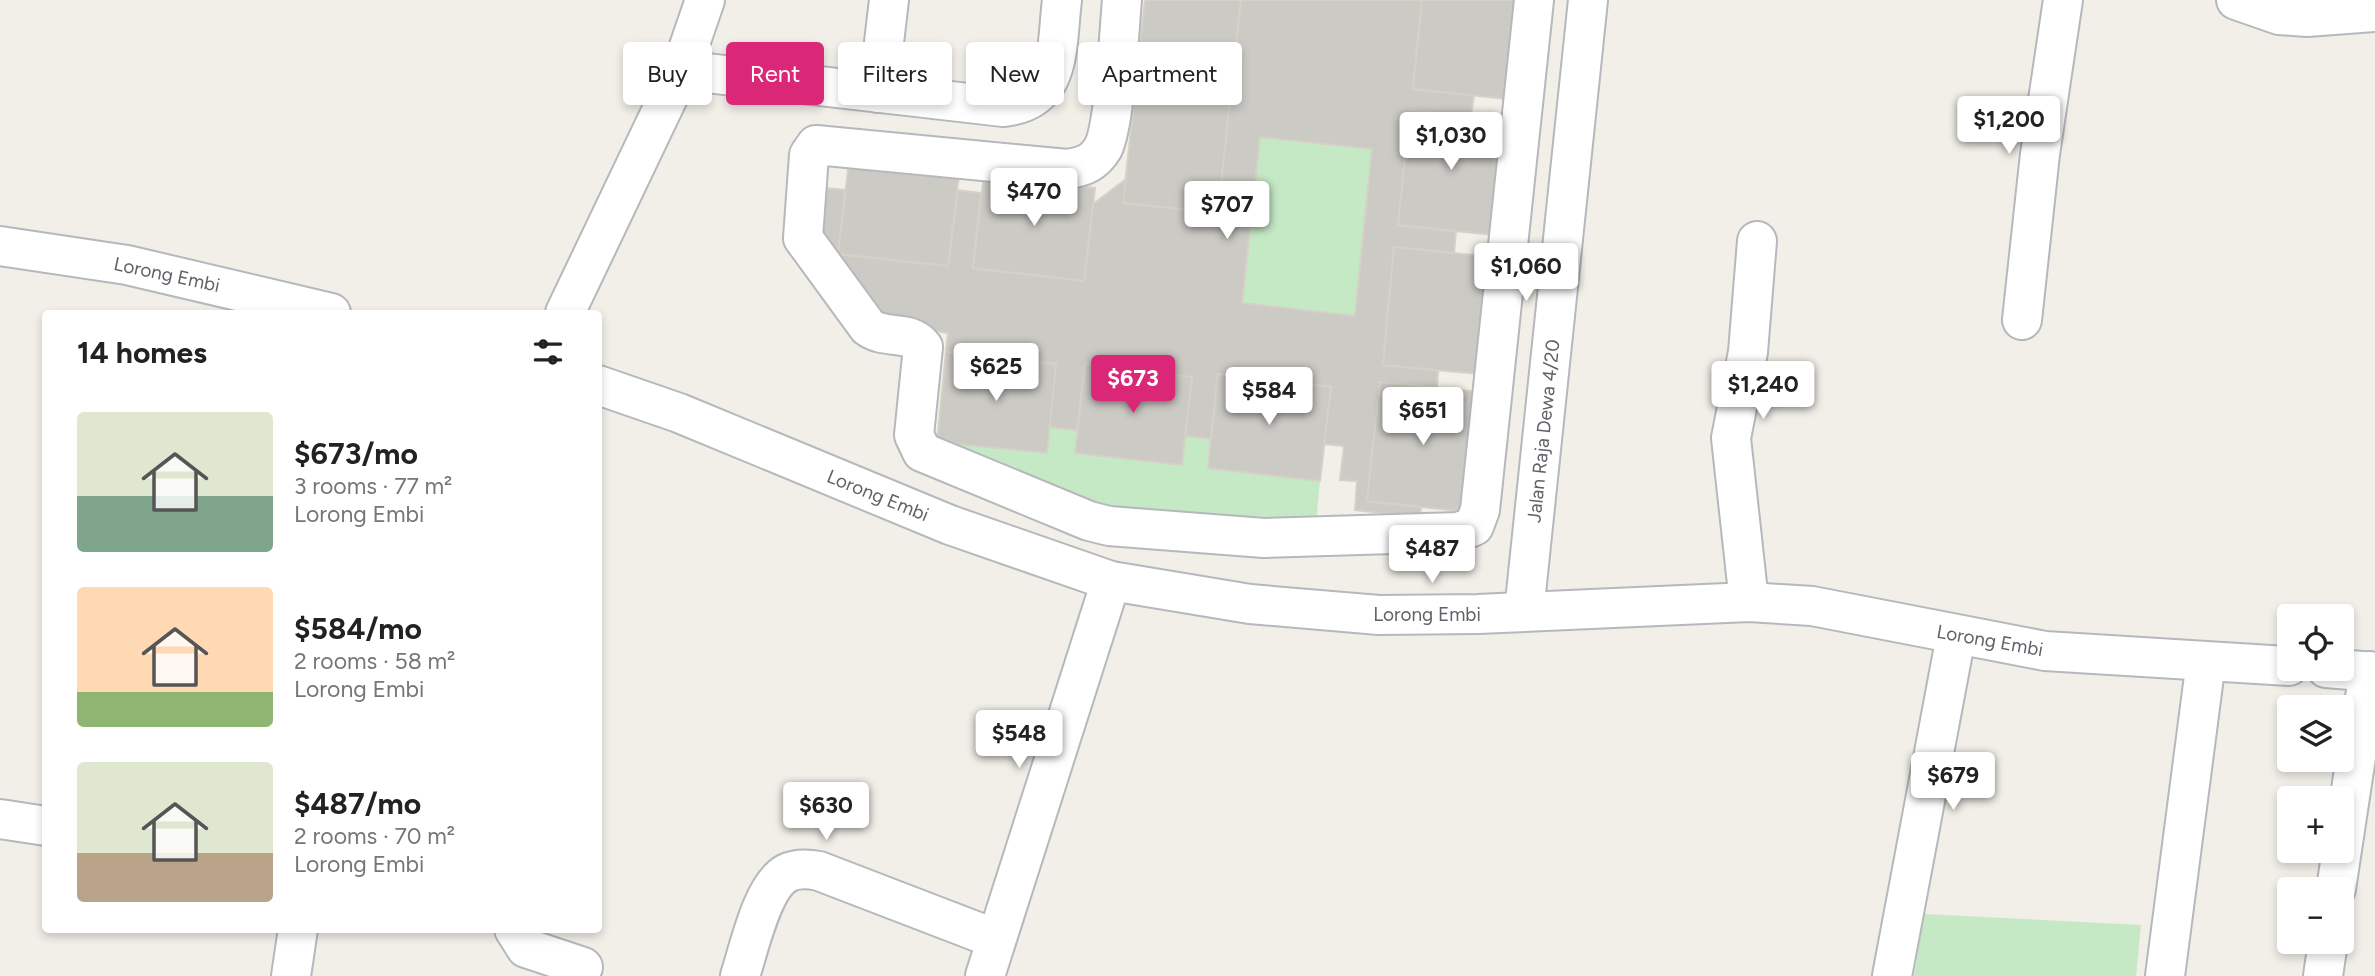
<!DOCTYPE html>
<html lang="en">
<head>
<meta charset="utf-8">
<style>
  :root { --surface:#fff; --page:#f6f6f6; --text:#222; --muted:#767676; --accent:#db2777 }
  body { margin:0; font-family:Figtree,sans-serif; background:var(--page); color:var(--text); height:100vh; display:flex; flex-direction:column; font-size:26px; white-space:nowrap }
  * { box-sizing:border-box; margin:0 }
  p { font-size:23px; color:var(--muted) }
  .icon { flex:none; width:38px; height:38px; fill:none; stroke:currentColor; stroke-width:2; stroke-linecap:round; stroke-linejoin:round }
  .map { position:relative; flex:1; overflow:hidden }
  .details { position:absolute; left:42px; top:310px; width:560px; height:623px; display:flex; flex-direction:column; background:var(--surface); border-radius:7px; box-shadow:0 4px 10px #0003 }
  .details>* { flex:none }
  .hud { position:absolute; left:623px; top:42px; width:665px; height:63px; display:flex; gap:14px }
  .fabs { position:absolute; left:2277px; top:604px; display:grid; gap:14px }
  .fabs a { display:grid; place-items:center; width:77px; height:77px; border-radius:7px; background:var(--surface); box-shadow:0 4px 10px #0003; font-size:35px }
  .price { position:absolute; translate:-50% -60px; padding:0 16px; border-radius:7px; background:#fff; color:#222; font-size:23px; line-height:46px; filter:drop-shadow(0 2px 4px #0008) }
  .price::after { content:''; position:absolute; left:50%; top:42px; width:21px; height:16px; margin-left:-10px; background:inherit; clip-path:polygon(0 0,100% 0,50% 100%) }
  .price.selected { background:var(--accent); color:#fff }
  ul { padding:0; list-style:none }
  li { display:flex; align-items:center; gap:21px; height:175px; padding:0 35px }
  li span { display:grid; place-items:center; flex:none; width:196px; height:140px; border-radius:7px; color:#555 }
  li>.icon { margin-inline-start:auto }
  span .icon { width:84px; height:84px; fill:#fffc; stroke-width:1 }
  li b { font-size:30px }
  h2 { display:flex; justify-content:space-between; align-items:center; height:84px; padding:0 35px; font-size:30px }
  .tag { padding:0 24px; border-radius:7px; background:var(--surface); box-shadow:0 4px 10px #0003; font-size:24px; line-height:63px }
  .tag.selected { background:var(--accent); color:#fff }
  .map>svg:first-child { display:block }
  .green { fill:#c5e8c5 }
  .building { fill:#cccac5; stroke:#d6d1c6; stroke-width:2; fill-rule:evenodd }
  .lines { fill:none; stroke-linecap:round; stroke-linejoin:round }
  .minor-casing { stroke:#b5b8bc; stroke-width:42 }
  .minor { stroke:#fff; stroke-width:38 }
  .labels { text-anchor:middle; stroke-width:5; stroke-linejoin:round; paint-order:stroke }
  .street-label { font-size:19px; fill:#5f6368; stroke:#fff }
</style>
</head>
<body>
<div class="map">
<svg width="2375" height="976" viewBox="0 0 2375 976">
  <rect width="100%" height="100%" fill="#f1efe8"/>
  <g class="green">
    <path d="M 1260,137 L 1372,149 L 1355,316 L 1242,303 Z"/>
    <path d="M 1049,427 L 1077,430 L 1075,453 L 1181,465 L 1185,436 L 1211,439 L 1208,468 L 1320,481 L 1316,524 L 1119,517 L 937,442 Z"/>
    <path d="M 1924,914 L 2141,925 L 2136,976 L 1914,976 Z"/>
  </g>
  <g class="building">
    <path d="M 1145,0 L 1241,0 L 1218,213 L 1123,203 Z"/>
    <path d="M 1241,0 L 1422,0 L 1413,89 L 1474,95 L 1471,116 L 1410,110 L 1398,225 L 1456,231 L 1454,253 L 1394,247 L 1383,365 L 1438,370 L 1437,388 L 1380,382 L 1367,501 L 1421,507 L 1420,517 L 1355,510 L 1357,481 L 1340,480 L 1344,446 L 1324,444 L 1331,387 L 1218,374 L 1211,439 L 1185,436 L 1192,377 L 1085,364 L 1077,430 L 1049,427 L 1056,364 L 946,352 L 948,333 L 891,323 L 821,238 L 826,188 L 845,190 L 838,254 L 948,266 L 958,190 L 981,193 L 973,268 L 1084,281 L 1093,204 L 1126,179 L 1123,203 L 1218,213 ZM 1260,137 L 1372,149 L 1355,316 L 1242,303 Z"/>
    <path d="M 1422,0 L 1516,0 L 1506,99 L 1413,89 Z"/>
    <path d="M 1410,110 L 1505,120 L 1493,235 L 1398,225 Z"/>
    <path d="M 849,162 L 959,175 L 948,266 L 838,254 Z"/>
    <path d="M 984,175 L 1095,188 L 1084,281 L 973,268 Z"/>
    <path d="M 1394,247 L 1491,257 L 1479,374 L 1383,365 Z"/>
    <path d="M 946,352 L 1056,364 L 1047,453 L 937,442 Z"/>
    <path d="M 1085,364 L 1192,377 L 1182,465 L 1075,453 Z"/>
    <path d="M 1218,374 L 1331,387 L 1320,481 L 1208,468 Z"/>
    <path d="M 1380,382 L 1479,392 L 1467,512 L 1367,501 Z"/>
  </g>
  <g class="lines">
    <g class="minor-casing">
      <g id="minor">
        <path d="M 1122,0 C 1119,32 1115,124 1103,148 C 1094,163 1083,167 1067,169 L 816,145 L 809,155 L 803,238 L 868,327 C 885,340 909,329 923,347 L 914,435 L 922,452 L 1089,521 L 1109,526 L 1264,538 L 1459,532 L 1474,526 L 1480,510 L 1534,0"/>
        <path d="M 2236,0 L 2279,15 L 2307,17 L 2375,12"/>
        <path d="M 681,70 L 1003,107 C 1063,101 1056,47 1062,0"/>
        <path d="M 878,93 L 889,0"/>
        <path d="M 0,246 L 127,265 L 331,313"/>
        <path d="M 565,313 L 681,70 L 705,0"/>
        <path d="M 2022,320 L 2040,154 L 2063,0"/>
        <path d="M 598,385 L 679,413 L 950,525 L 1111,581 L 1250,604 L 1379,615 L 1478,614 L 1749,602 L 1812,606 L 2045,651 L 2289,666"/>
        <path d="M 1749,602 L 1731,438 L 1748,352 L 1757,241"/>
        <path d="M 1524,612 L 1588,0"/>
        <path d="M 2326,668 L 2375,672"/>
        <path d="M 0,819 L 46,826"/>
        <path d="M 2336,889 L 2369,671"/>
        <path d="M 514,929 L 526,948 L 583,967"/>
        <path d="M 291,976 L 298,929"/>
        <path d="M 740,976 C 749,949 762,886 787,873 C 797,868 809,869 819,871 L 996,939"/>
        <path d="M 985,976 L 1111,581"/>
        <path d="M 1892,976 L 1956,636"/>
        <path d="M 2165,976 L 2206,661"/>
        <path d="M 2323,976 L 2328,942"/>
      </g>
    </g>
    <use href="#minor" class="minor"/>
  </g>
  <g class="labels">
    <g class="street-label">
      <text transform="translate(167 274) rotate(12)" y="7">Lorong Embi</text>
      <text transform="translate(1543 431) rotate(-84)" y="7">Jalan Raja Dewa 4/20</text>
      <text transform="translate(878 495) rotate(22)" y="7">Lorong Embi</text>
      <text x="1427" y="621">Lorong Embi</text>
      <text transform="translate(1990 640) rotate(10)" y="7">Lorong Embi</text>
    </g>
  </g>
</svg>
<div class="fabs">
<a><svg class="icon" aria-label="locate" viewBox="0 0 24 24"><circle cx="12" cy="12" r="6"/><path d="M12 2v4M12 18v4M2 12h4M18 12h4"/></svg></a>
<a><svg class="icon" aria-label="layers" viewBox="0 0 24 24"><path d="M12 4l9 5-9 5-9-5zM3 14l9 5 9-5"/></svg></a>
<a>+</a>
<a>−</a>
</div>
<b class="price" style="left:2009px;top:156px">$1,200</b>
<b class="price" style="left:1451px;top:172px">$1,030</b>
<b class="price" style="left:1034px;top:228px">$470</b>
<b class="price" style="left:1227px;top:241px">$707</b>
<b class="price" style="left:1526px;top:303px">$1,060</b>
<b class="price" style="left:996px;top:403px">$625</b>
<b class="price selected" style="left:1133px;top:415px">$673</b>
<b class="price" style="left:1763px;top:421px">$1,240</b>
<b class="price" style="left:1269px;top:427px">$584</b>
<b class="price" style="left:1423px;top:447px">$651</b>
<b class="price" style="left:1432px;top:585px">$487</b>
<b class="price" style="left:1019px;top:770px">$548</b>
<b class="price" style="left:1953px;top:812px">$679</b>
<b class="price" style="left:826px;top:842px">$630</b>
<div class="hud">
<a class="tag">Buy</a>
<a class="tag selected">Rent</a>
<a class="tag">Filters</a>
<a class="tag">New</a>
<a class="tag">Apartment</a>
</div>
<section class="details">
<h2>14 homes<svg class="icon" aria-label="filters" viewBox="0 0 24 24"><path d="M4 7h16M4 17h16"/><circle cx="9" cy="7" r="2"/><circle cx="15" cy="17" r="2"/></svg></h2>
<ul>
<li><span style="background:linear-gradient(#dfe7d0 60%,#7fa58c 0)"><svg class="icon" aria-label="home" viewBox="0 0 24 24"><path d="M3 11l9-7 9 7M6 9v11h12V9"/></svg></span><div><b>$673/mo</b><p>3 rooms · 77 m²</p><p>Lorong Embi</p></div></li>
<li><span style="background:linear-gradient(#ffd9b3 75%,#8fb573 0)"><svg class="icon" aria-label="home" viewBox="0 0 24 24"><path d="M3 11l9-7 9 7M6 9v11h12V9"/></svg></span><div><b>$584/mo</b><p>2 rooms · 58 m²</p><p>Lorong Embi</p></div></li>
<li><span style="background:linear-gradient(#dfe7d0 65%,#b9a48a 0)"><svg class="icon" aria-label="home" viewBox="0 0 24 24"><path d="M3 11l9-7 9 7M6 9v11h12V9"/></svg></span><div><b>$487/mo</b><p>2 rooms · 70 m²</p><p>Lorong Embi</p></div></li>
</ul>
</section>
</div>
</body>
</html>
